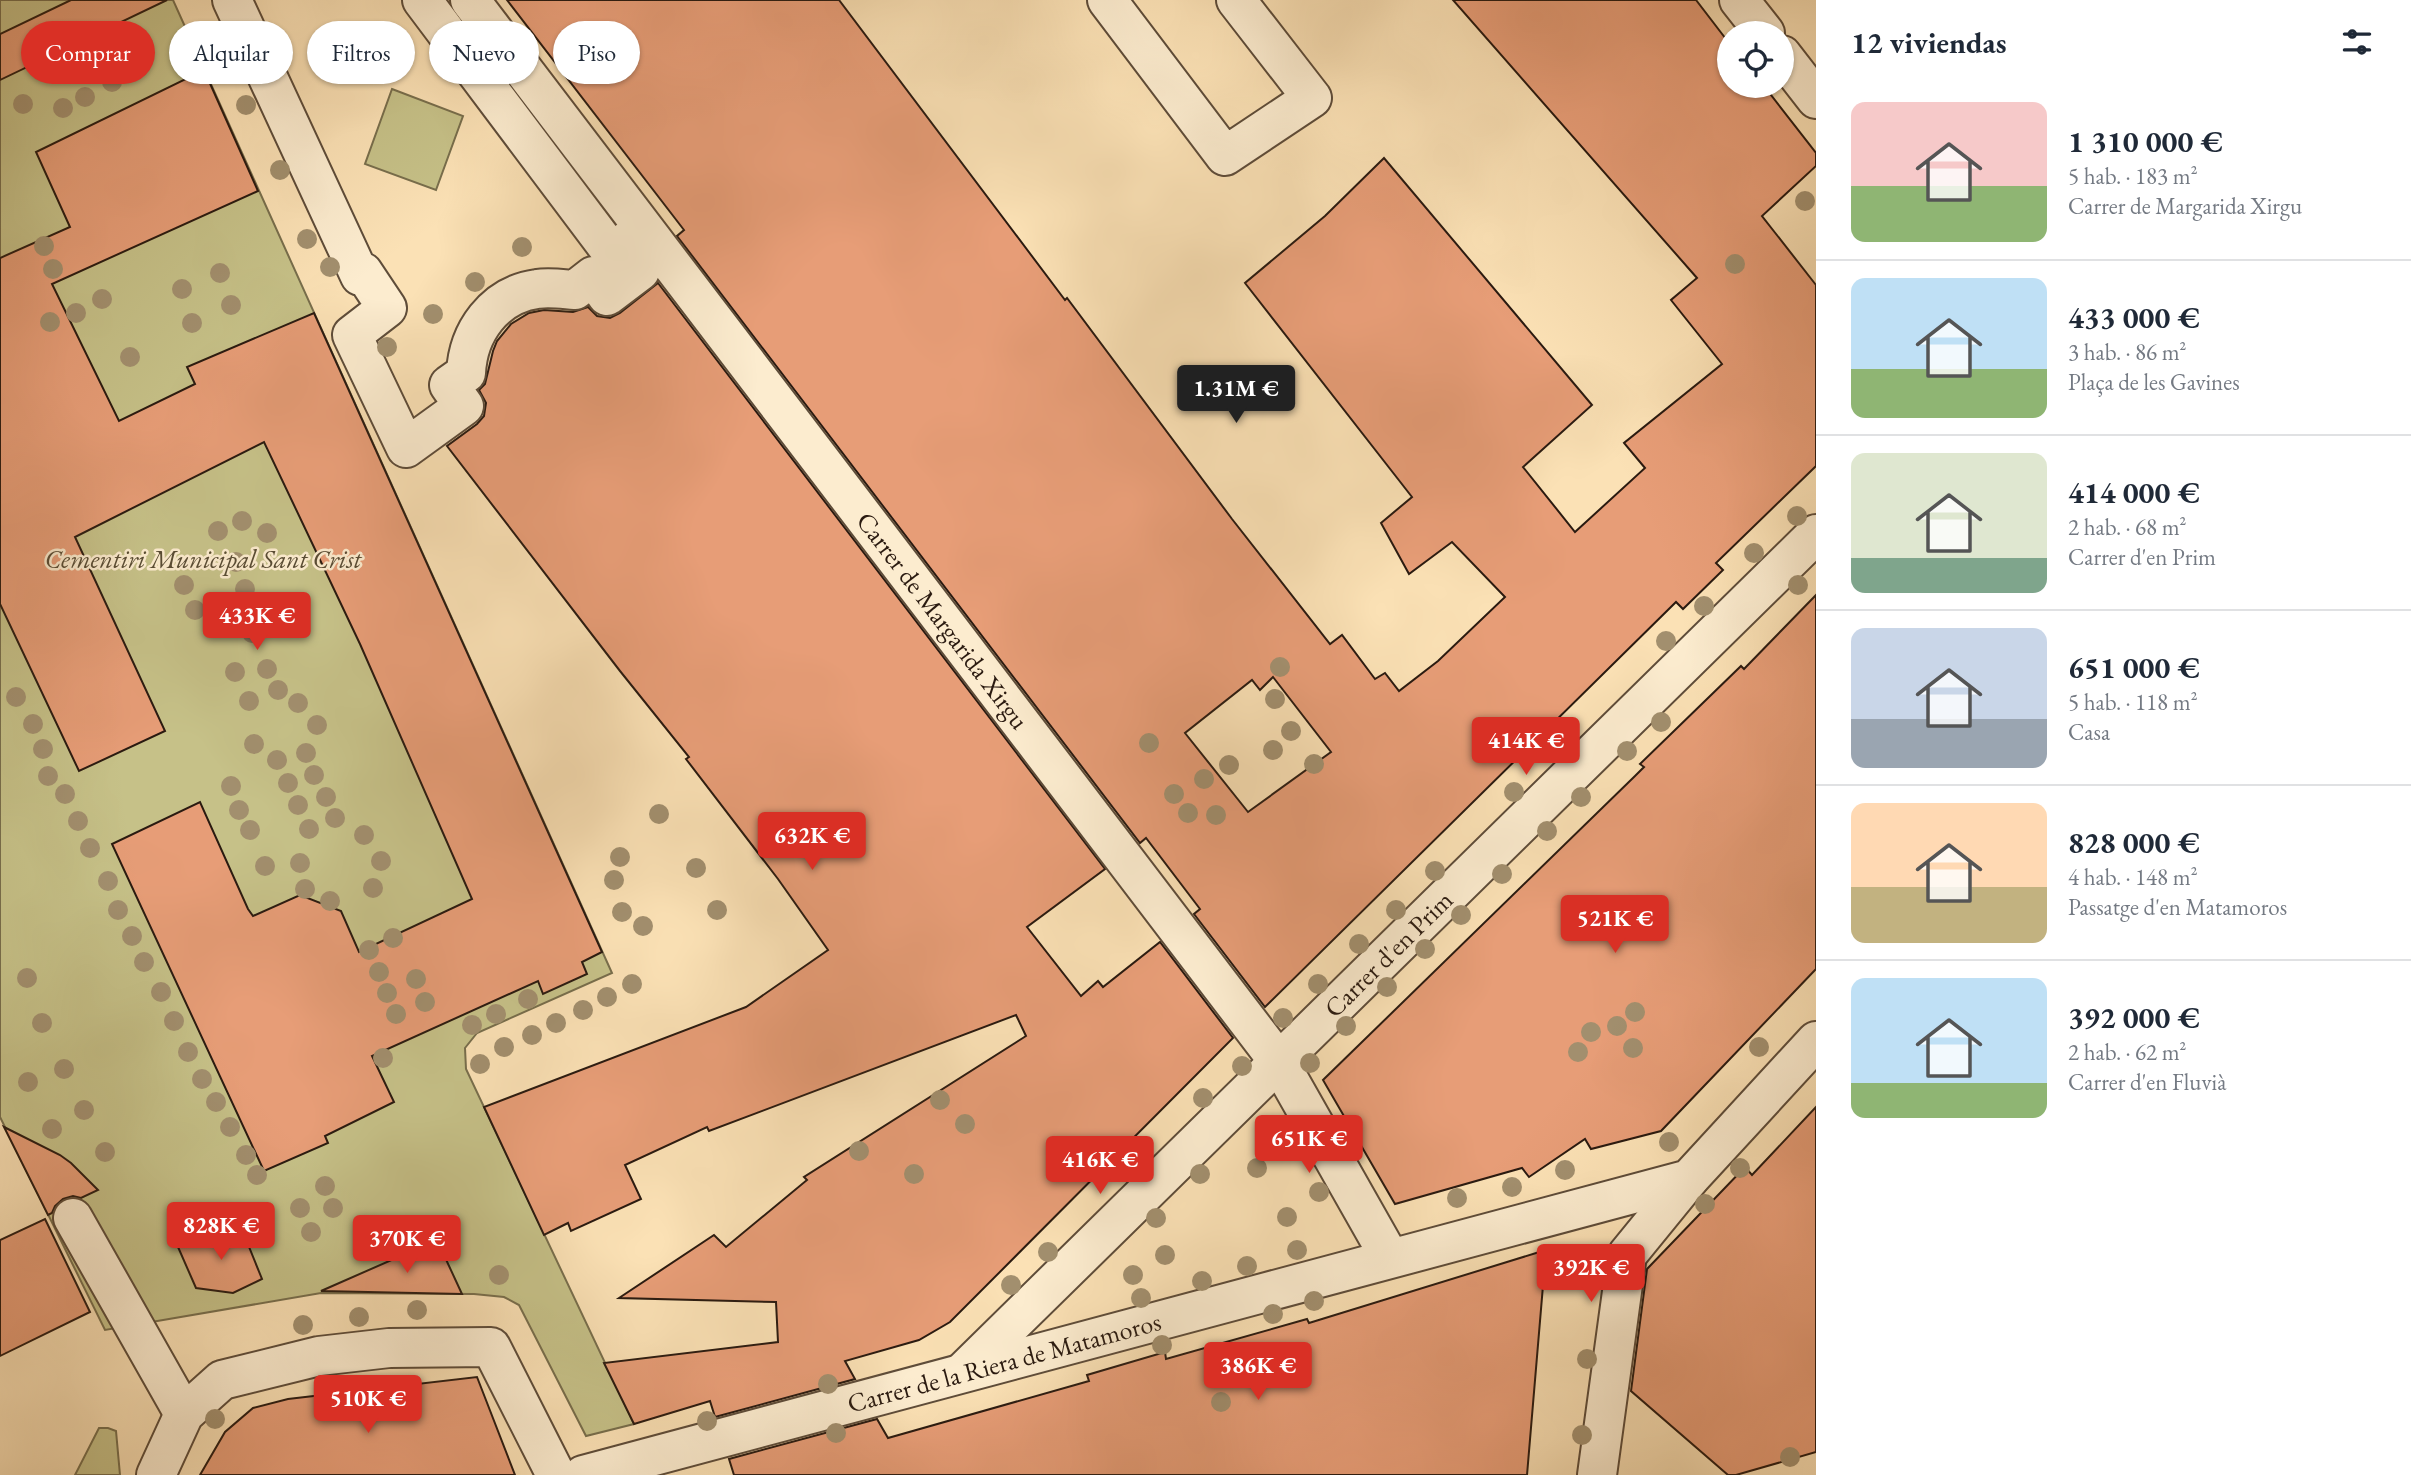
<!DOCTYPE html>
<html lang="es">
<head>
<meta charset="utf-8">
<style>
  :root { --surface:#fff; --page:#f2f2f3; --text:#1f2937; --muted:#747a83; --line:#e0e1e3; --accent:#d93025 }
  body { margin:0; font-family:"EB Garamond",serif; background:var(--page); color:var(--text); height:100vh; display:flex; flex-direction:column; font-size:26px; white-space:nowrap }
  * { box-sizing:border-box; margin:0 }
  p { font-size:23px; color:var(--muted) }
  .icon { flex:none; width:38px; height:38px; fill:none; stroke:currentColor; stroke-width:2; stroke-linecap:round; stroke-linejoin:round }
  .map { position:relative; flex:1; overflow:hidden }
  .details { display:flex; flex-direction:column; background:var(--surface); width:595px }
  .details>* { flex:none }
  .guide { position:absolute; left:21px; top:21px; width:665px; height:63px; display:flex; gap:14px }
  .tools { position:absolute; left:1717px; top:21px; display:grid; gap:14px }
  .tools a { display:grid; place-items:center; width:77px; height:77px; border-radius:50%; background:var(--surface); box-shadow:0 2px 5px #0004; font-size:35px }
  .price { position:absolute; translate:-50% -60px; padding:0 16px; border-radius:7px; background:var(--accent); color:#fff; font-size:23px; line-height:46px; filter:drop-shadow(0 2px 4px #0008) }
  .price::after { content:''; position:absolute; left:50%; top:42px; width:21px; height:16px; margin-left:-10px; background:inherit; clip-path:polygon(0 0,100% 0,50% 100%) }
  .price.current { background:#222; color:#fff }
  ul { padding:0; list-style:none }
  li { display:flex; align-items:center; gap:21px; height:175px; padding:0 35px }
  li+li { border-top:2px solid var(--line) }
  li span { display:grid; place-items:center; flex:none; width:196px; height:140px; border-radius:14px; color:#555 }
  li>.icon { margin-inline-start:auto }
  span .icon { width:84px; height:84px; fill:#fffc; stroke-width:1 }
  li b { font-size:30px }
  h2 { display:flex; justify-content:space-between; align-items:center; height:84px; padding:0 35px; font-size:30px }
  .pill { padding:0 24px; border-radius:32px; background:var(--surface); box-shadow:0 2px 5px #0004; font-size:24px; line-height:63px }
  .pill.current { background:var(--accent); color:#fff }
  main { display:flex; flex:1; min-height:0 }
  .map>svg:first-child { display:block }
  .green { fill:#c6c188; stroke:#786e4c; stroke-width:2 }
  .building { fill:#e79d77; stroke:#2a1a10; stroke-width:2; fill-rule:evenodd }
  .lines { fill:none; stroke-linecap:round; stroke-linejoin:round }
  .minor-casing { stroke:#5e4c39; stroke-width:42 }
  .minor { stroke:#fceccf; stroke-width:38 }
  .tree { fill:#a28f6e }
  .labels { text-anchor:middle; stroke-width:5; stroke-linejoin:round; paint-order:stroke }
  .park-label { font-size:26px; font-style:italic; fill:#594c34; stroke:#fceccf }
  .street-label { font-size:26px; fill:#2a1a10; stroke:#fceccf }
</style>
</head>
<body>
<main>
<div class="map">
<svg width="1816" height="1475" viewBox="0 0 1816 1475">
  <rect width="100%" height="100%" fill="#fbe1b5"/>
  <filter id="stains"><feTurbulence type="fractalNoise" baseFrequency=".00286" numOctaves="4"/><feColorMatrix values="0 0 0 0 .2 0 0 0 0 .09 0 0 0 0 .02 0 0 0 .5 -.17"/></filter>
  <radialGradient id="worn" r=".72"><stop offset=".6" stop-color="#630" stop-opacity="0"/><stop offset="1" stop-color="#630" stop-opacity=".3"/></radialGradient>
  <g class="green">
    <path d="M 0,0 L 173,0 L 612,973 L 477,1033 L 465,1048 L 466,1069 L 634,1424 L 586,1436 L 519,1305 L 504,1297 L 474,1294 L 321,1293 L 105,1330 L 0,1117 Z"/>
    <path d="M 392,89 L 463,116 L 436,190 L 365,164 Z"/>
    <path d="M 99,1428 L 108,1428 L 116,1431 L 120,1475 L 75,1475 Z"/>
  </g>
  <g class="building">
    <path d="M 71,0 L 167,0 L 0,80 L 0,34 Z"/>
    <path d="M 507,0 L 839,0 L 1065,300 L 1067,298 L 1232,519 L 1330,644 L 1342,635 L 1375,679 L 1385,673 L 1399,691 L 1438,661 L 1505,597 L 1452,542 L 1409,574 L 1381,523 L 1412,497 L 1245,283 L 1325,216 L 1384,158 L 1592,405 L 1523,467 L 1575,532 L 1645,468 L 1624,443 L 1722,364 L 1671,300 L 1697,278 L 1453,0 L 1696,0 L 1729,43 L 1729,86 L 1764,86 L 1816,153 L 1816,166 L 1762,216 L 1816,285 L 1816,466 L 1716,563 L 1723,570 L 1683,609 L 1676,602 L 1265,1007 L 1194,914 L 1200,909 L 1146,838 L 1140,843 L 677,236 L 684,230 ZM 1273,677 L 1331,752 L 1248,812 L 1185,733 L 1252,680 L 1260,690 Z"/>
    <path d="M 204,70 L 258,191 L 52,284 L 119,421 L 195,384 L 187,367 L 314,313 L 602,952 L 582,962 L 587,974 L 543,994 L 538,981 L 372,1056 L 394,1102 L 325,1136 L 328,1143 L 264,1171 L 112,844 L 200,802 L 248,909 L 253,916 L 300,895 L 341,911 L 359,952 L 472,899 L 360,644 L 264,442 L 75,537 L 165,731 L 79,771 L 0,604 L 0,258 L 70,227 L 36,152 Z"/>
    <path d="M 658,283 L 1105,869 L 1027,927 L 1081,996 L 1098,981 L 1103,987 L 1160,942 L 1233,1038 L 950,1322 L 919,1340 L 845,1361 L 855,1379 L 715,1417 L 710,1401 L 634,1424 L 604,1363 L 778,1342 L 776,1302 L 619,1298 L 714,1235 L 726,1247 L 807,1180 L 804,1177 L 1026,1036 L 1016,1015 L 709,1131 L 707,1127 L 625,1165 L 641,1199 L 571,1231 L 568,1223 L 544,1235 L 484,1107 L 746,1007 L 828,950 L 778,879 L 686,759 L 689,757 L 620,671 L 447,446 L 477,424 L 484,416 L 486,403 L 479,390 L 485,384 L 493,351 L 497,341 L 511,324 L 529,313 L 544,310 L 573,312 L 588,307 L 597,316 L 610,318 L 620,313 Z"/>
    <path d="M 1816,595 L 1816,969 L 1661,1131 L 1591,1149 L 1585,1139 L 1529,1177 L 1522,1168 L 1395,1204 L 1323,1080 L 1635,776 L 1644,767 L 1640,764 L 1741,666 L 1744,669 Z"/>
    <path d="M 1816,1107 L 1816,1452 L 1736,1475 L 1728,1475 L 1631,1391 L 1647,1269 L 1745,1167 L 1752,1175 Z"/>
    <path d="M 4,1127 L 60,1155 L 71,1163 L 98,1190 L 81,1198 L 73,1196 L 63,1199 L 55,1206 L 52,1213 L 48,1215 Z"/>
    <path d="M 45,1219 L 90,1312 L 0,1356 L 0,1240 Z"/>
    <path d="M 213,1232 L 243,1232 L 262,1279 L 233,1293 L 196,1288 L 178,1247 Z"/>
    <path d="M 437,1240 L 462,1294 L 321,1291 Z"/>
    <path d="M 1546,1250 L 1527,1475 L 734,1475 L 729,1459 L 877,1419 L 888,1438 L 1089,1381 L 1087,1375 L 1165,1352 L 1166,1359 L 1307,1319 L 1309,1323 Z"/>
    <path d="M 477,1377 L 515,1475 L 200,1475 L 225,1432 L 253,1408 L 288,1399 Z"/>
  </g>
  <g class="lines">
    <g class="minor-casing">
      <g id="minor">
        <path d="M 232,0 L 360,276 L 363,272 L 387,308 L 352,335 L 406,448 L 464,406 L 449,385 L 466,373 C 468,332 494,295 537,289 C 549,287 562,289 575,290 L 593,276 L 607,296 L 640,271 L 638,268 L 649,261 L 631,238 L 612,253 L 422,0"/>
        <path id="s1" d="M 470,0 L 1279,1062 L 1390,1258"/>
        <path d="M 1107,0 L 1225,156 L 1312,98 L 1236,0"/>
        <path d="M 1739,0 L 1765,33"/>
        <path d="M 1782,55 L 1816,99"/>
        <path d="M 73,1218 L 184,1414"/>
        <path id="s2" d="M 964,1371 L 1816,534"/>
        <path d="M 156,1475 L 184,1414 L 222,1380 L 319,1356 L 389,1348 L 491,1347 L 556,1475"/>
        <path id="s3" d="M 583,1475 L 1689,1179 L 1816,1041"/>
        <path d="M 1597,1475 L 1627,1255 L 1689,1179"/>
      </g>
    </g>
    <use href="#minor" class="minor"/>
  </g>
  <g class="tree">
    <circle cx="230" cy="61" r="10"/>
    <circle cx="91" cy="72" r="10"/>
    <circle cx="112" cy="82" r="10"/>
    <circle cx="85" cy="97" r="10"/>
    <circle cx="23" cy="104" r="10"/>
    <circle cx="246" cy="105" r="10"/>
    <circle cx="63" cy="108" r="10"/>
    <circle cx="280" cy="170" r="10"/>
    <circle cx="1805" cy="201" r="10"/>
    <circle cx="307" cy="239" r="10"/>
    <circle cx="44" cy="246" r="10"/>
    <circle cx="522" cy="247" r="10"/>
    <circle cx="1735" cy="264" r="10"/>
    <circle cx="330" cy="267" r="10"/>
    <circle cx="53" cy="269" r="10"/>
    <circle cx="220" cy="273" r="10"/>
    <circle cx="475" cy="282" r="10"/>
    <circle cx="182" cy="289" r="10"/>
    <circle cx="102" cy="299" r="10"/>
    <circle cx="231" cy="305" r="10"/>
    <circle cx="76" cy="313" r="10"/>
    <circle cx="433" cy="314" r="10"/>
    <circle cx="50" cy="322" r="10"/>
    <circle cx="192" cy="323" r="10"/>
    <circle cx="387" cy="347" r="10"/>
    <circle cx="130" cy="357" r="10"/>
    <circle cx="1797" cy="516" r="10"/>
    <circle cx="242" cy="521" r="10"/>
    <circle cx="218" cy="531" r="10"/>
    <circle cx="267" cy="533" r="10"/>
    <circle cx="1754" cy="553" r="10"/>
    <circle cx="236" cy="562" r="10"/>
    <circle cx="184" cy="585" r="10"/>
    <circle cx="1798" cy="585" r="10"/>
    <circle cx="245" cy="589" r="10"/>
    <circle cx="1704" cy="606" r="10"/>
    <circle cx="195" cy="610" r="10"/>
    <circle cx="252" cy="633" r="10"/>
    <circle cx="1666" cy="641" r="10"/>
    <circle cx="1280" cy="667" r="10"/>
    <circle cx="267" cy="669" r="10"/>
    <circle cx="235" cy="672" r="10"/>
    <circle cx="278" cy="690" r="10"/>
    <circle cx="16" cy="697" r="10"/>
    <circle cx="1275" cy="699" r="10"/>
    <circle cx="249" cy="701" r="10"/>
    <circle cx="298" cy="703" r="10"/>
    <circle cx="1661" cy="722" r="10"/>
    <circle cx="33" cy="724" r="10"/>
    <circle cx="317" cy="725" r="10"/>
    <circle cx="1291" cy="731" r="10"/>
    <circle cx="1149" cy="743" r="10"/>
    <circle cx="254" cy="744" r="10"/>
    <circle cx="43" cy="749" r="10"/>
    <circle cx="1273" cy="750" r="10"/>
    <circle cx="1627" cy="751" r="10"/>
    <circle cx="306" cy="753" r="10"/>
    <circle cx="277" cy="760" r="10"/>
    <circle cx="1314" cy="764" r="10"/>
    <circle cx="1229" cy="765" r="10"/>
    <circle cx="314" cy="775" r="10"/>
    <circle cx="48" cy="776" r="10"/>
    <circle cx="1204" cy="779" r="10"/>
    <circle cx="288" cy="783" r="10"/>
    <circle cx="231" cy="786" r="10"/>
    <circle cx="1514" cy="792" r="10"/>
    <circle cx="65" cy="794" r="10"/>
    <circle cx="1174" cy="794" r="10"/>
    <circle cx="326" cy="797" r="10"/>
    <circle cx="1581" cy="797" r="10"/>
    <circle cx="298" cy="805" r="10"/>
    <circle cx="239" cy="810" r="10"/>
    <circle cx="1188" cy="813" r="10"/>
    <circle cx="659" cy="814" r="10"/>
    <circle cx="1216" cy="815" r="10"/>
    <circle cx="335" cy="818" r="10"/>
    <circle cx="78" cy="821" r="10"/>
    <circle cx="309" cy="829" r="10"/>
    <circle cx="250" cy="830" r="10"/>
    <circle cx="1547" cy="831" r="10"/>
    <circle cx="364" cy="835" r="10"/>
    <circle cx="90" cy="848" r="10"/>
    <circle cx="620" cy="857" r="10"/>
    <circle cx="381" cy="861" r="10"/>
    <circle cx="300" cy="863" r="10"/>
    <circle cx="265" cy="866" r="10"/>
    <circle cx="696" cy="868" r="10"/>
    <circle cx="1435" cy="871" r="10"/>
    <circle cx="1502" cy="874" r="10"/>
    <circle cx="614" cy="880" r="10"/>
    <circle cx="108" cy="881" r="10"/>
    <circle cx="373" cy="888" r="10"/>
    <circle cx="305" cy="889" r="10"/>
    <circle cx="330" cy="901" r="10"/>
    <circle cx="118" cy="910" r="10"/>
    <circle cx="717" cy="910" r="10"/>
    <circle cx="1396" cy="910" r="10"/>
    <circle cx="622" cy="912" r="10"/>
    <circle cx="1461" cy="915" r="10"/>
    <circle cx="643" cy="926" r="10"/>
    <circle cx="132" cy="936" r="10"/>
    <circle cx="393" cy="938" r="10"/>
    <circle cx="1359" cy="944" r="10"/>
    <circle cx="1425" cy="949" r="10"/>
    <circle cx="369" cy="950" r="10"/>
    <circle cx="144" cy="962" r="10"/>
    <circle cx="379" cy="972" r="10"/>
    <circle cx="27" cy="978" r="10"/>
    <circle cx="416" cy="979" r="10"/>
    <circle cx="632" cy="984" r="10"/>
    <circle cx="1318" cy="984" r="10"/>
    <circle cx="1387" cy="987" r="10"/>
    <circle cx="161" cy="992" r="10"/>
    <circle cx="387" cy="993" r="10"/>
    <circle cx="607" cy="997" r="10"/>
    <circle cx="528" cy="999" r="10"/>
    <circle cx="425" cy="1002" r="10"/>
    <circle cx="583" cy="1010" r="10"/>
    <circle cx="1635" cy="1012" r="10"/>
    <circle cx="396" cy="1014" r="10"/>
    <circle cx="496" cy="1014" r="10"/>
    <circle cx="1283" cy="1018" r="10"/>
    <circle cx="174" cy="1021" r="10"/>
    <circle cx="42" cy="1023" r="10"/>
    <circle cx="556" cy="1023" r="10"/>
    <circle cx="472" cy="1025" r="10"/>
    <circle cx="1346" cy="1026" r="10"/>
    <circle cx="1617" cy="1026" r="10"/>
    <circle cx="1591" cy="1032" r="10"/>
    <circle cx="532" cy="1035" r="10"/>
    <circle cx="504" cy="1047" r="10"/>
    <circle cx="1759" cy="1047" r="10"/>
    <circle cx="1633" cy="1048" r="10"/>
    <circle cx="188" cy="1052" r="10"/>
    <circle cx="1578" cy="1052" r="10"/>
    <circle cx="383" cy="1058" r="10"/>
    <circle cx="1310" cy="1063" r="10"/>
    <circle cx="480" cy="1064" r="10"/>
    <circle cx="1242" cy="1066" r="10"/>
    <circle cx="64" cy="1069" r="10"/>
    <circle cx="202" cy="1079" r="10"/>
    <circle cx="28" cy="1082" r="10"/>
    <circle cx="1203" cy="1098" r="10"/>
    <circle cx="940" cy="1100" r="10"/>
    <circle cx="216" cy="1102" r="10"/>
    <circle cx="84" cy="1110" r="10"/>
    <circle cx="965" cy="1124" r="10"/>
    <circle cx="230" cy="1127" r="10"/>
    <circle cx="52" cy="1129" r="10"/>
    <circle cx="1669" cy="1142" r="10"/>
    <circle cx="1294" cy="1150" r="10"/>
    <circle cx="859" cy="1151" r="10"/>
    <circle cx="105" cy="1152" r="10"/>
    <circle cx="246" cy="1155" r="10"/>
    <circle cx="1257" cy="1168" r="10"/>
    <circle cx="1740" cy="1168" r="10"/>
    <circle cx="1565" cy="1170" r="10"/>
    <circle cx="914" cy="1174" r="10"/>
    <circle cx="1200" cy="1174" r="10"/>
    <circle cx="257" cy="1175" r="10"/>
    <circle cx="325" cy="1186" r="10"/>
    <circle cx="1512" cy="1187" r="10"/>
    <circle cx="1319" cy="1192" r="10"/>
    <circle cx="1457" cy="1198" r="10"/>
    <circle cx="1705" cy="1204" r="10"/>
    <circle cx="300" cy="1208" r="10"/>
    <circle cx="333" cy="1208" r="10"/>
    <circle cx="1287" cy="1217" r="10"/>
    <circle cx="1156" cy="1218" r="10"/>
    <circle cx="311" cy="1232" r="10"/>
    <circle cx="1297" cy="1250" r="10"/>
    <circle cx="1048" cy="1252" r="10"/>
    <circle cx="1165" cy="1255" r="10"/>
    <circle cx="1247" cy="1266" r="10"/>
    <circle cx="1592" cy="1273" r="10"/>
    <circle cx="499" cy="1275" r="10"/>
    <circle cx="1133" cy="1275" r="10"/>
    <circle cx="1202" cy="1281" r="10"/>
    <circle cx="1011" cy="1285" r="10"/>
    <circle cx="1141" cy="1298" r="10"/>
    <circle cx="1314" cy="1301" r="10"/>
    <circle cx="417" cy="1310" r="10"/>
    <circle cx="1273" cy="1314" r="10"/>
    <circle cx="359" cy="1317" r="10"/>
    <circle cx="303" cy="1325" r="10"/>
    <circle cx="1162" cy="1345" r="10"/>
    <circle cx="1587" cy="1359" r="10"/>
    <circle cx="1217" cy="1371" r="10"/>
    <circle cx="828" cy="1384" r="10"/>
    <circle cx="1221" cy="1402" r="10"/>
    <circle cx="215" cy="1419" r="10"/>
    <circle cx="707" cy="1421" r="10"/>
    <circle cx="836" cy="1433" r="10"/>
    <circle cx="1582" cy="1435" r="10"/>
    <circle cx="1790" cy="1457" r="10"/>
  </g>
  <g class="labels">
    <g class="park-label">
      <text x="203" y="568">Cementiri Municipal Sant Crist</text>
    </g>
    <g class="street-label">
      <text dy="9" stroke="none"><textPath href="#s1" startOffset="780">Carrer de Margarida Xirgu</textPath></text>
      <text dy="9" stroke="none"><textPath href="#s2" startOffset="595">Carrer d'en Prim</textPath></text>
      <text dy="9" stroke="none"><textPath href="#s3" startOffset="436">Carrer de la Riera de Matamoros</textPath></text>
    </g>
  </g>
  <rect width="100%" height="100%" filter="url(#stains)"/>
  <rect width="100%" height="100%" fill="url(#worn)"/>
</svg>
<div class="tools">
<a><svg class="icon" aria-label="locate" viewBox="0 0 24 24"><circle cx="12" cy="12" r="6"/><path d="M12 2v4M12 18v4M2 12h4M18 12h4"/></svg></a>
</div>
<b class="price current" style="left:1236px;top:425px">1.31M €</b>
<b class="price" style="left:257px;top:652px">433K €</b>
<b class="price" style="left:1526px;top:777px">414K €</b>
<b class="price" style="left:812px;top:872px">632K €</b>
<b class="price" style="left:1615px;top:955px">521K €</b>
<b class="price" style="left:1309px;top:1175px">651K €</b>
<b class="price" style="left:1100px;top:1196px">416K €</b>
<b class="price" style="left:221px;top:1262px">828K €</b>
<b class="price" style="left:407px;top:1275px">370K €</b>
<b class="price" style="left:1591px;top:1304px">392K €</b>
<b class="price" style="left:1258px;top:1402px">386K €</b>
<b class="price" style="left:368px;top:1435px">510K €</b>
<div class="guide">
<a class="pill current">Comprar</a>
<a class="pill">Alquilar</a>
<a class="pill">Filtros</a>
<a class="pill">Nuevo</a>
<a class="pill">Piso</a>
</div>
</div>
<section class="details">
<h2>12 viviendas<svg class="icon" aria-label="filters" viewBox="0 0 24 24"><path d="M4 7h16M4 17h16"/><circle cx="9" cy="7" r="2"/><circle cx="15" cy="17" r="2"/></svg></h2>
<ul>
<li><span style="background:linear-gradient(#f6c9c9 60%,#8fb573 0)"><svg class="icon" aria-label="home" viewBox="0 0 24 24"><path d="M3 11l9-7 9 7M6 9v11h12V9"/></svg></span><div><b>1 310 000 €</b><p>5 hab. · 183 m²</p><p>Carrer de Margarida Xirgu</p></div></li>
<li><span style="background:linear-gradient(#bfe0f5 65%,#8fb573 0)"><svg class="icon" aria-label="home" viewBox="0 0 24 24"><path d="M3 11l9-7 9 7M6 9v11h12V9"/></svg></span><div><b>433 000 €</b><p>3 hab. · 86 m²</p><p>Plaça de les Gavines</p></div></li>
<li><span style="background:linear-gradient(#dfe7d0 75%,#7fa58c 0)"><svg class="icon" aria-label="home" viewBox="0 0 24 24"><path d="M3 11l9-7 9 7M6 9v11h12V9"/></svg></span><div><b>414 000 €</b><p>2 hab. · 68 m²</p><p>Carrer d'en Prim</p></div></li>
<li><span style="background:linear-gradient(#c9d6e8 65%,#9aa5b1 0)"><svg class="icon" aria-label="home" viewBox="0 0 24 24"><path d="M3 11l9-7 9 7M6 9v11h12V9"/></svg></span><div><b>651 000 €</b><p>5 hab. · 118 m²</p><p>Casa</p></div></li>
<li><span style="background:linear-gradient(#ffd9b3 60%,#c2b280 0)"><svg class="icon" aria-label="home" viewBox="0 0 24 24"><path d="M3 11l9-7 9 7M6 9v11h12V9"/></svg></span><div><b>828 000 €</b><p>4 hab. · 148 m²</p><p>Passatge d'en Matamoros</p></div></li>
<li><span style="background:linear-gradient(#bfe0f5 75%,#8fb573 0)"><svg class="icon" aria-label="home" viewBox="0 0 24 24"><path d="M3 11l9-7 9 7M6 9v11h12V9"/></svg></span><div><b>392 000 €</b><p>2 hab. · 62 m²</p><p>Carrer d'en Fluvià</p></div></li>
</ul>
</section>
</main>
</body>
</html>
